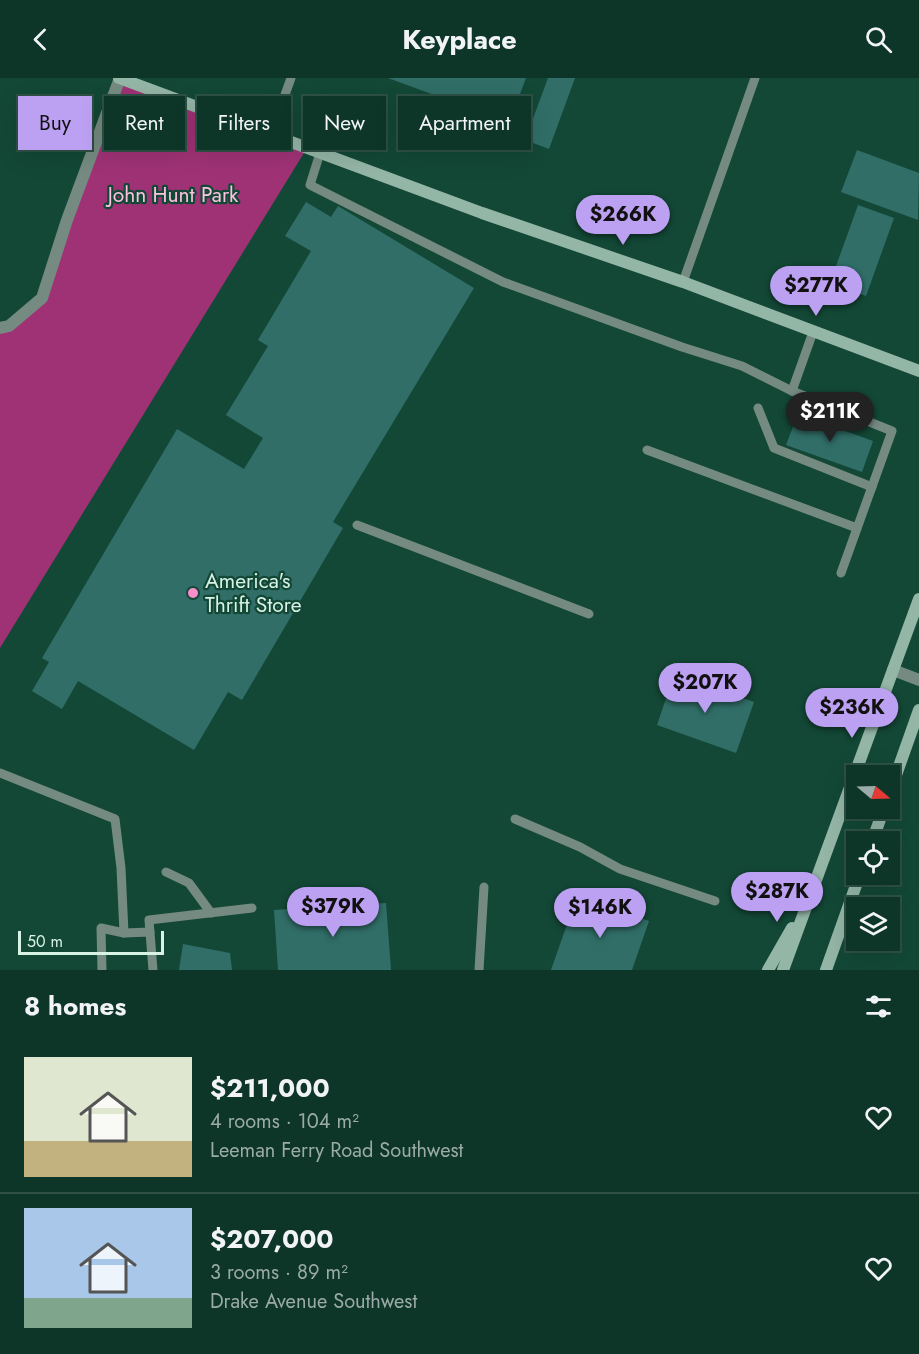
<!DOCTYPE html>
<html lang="en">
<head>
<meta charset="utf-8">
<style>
  :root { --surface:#0e3628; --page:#173e30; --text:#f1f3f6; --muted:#9baba8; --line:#2e5045; --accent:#bca0f2 }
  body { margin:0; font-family:Jost,sans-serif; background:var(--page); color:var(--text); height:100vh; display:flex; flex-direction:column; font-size:22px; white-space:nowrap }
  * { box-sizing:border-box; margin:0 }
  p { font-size:20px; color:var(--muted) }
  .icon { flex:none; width:33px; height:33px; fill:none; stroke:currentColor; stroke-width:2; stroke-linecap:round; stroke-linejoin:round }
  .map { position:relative; height:892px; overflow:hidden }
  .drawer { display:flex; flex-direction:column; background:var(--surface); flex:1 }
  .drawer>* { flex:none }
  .top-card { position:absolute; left:18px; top:18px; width:600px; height:54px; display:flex; gap:12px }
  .needle { width:39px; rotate:109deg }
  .buttons { position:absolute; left:846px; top:687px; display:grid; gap:12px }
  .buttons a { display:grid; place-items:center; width:54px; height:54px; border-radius:0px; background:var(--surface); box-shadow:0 6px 24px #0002,0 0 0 2px var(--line); font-size:30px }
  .scale { position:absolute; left:18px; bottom:15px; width:146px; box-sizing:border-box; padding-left:6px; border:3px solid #d8f2e6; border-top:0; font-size:16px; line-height:21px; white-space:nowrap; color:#d8f2e6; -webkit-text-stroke:4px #134836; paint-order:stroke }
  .price { position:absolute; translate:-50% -51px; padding:0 14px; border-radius:21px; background:var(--accent); color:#111; font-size:20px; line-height:39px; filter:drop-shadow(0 2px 3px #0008) }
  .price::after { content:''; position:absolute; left:50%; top:36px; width:18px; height:14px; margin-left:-9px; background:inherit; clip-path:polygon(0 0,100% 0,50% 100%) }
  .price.selected { background:#222; color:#fff }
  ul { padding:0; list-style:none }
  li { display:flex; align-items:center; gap:18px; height:150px; padding:0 24px }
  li+li { border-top:2px solid var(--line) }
  li span { display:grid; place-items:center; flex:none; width:168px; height:120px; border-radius:0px; color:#555 }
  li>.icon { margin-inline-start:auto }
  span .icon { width:72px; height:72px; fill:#fffc; stroke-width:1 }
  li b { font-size:26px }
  h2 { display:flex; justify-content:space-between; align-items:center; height:72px; padding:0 24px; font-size:26px }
  .tag { padding:0 21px; border-radius:0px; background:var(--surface); box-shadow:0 6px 24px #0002,0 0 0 2px var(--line); font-size:21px; line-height:54px }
  .tag.selected { background:var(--accent); color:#111 }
  header { display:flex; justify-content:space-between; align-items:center; height:78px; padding:0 24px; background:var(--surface); font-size:27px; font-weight:700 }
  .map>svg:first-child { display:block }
  .green { fill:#9f3275 }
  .building { fill:#316e68 }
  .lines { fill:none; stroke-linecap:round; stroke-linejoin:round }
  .lane { stroke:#758b81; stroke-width:9 }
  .street { stroke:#758b81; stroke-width:12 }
  .secondary { stroke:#94b6a7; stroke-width:12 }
  .poi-dot { fill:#f98fca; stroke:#134836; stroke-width:2 }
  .labels { text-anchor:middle; stroke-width:4.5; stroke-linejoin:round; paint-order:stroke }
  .park-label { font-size:21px; fill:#fcc2e0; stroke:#134836 }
  .poi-label { font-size:21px; fill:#d8f2e6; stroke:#134836; text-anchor:start }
</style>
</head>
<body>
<header><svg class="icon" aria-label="back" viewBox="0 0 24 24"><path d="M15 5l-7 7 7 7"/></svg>Keyplace<svg class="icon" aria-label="search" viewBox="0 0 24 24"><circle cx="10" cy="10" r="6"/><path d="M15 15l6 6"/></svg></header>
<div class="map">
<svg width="919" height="892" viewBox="0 0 919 892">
  <rect width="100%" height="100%" fill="#134836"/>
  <path class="green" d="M 120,0 L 307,70 L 0,570 L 0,250 L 42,220 Z"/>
  <g class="building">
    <path d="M 388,0 L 526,0 L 505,56 L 463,40 L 467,29 Z"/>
    <path d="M 548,0 L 575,0 L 549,71 L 525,62 Z"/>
    <path d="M 857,72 L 919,95 L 918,142 L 841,114 Z"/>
    <path d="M 306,124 L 331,139 L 338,128 L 474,210 L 333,444 L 343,450 L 242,622 L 228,614 L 194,672 L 78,603 L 62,631 L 32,613 L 49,584 L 42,580 L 177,351 L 244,391 L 263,360 L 226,337 L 268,268 L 258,262 L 311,173 L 285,158 Z"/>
    <path d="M 858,127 L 894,140 L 866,218 L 830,205 Z"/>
    <path d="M 798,336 L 873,363 L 862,394 L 786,367 Z"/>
    <path d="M 674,597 L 754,624 L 736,675 L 657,647 Z"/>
    <path d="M 577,818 L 649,843 L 632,892 L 551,892 Z"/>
    <path d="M 386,825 L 391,892 L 278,892 L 274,832 Z"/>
    <path d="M 183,866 L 230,875 L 232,892 L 179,892 Z"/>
  </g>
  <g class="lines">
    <g class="lane">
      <path d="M 271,56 L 291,0"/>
      <path d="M 320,75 L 310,107 L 503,204 L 682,269 L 742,288 L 792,313 L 892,353 L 841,495"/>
      <path d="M 683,204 L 755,0"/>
      <path d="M 792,313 L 813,254"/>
      <path d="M 758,330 L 774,370 L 872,409"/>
      <path d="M 647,372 L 857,450"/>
      <path d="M 357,447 L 589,536"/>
      <path d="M 0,695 L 115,741 L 121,790 L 124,855"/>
      <path d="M 515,741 L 580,769 L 620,791 L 715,823"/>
      <path d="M 166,794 L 189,805 L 211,835"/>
      <path d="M 102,892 L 101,850 L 124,855 L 150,854"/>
      <path d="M 153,892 L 149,842 L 252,830"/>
      <path d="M 479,892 L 484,809"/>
    </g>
    <g class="street">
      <path d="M 0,250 L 9,248 L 42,220 L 67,142 L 120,0"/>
      <path d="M 893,592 L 919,602"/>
    </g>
    <g class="secondary">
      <path d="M 119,0 L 482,135 L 683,204 L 919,293"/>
      <path d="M 890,714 L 919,632"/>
      <path d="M 872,764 L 884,730"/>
      <path d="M 768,892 L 792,850"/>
      <path d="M 783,892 L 919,521"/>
      <path d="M 826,892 L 860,796"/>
    </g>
  </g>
  <circle class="poi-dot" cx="193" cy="515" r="6"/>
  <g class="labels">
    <g class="park-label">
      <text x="173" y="124">John Hunt Park</text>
    </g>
    <g class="poi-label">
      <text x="205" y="510">America's<tspan x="205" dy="24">Thrift Store</tspan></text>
    </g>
  </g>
</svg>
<div class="buttons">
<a><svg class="needle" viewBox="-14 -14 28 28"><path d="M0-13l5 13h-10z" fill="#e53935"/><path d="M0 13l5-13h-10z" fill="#9baba8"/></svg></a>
<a><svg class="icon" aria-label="locate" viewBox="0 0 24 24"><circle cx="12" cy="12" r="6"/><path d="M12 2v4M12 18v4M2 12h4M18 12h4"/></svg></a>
<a><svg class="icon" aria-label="layers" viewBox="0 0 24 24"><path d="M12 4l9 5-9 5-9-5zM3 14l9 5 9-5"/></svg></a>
</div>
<div class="scale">50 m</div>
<b class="price" style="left:623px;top:168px">$266K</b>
<b class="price" style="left:816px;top:239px">$277K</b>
<b class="price selected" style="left:830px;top:365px">$211K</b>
<b class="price" style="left:705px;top:636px">$207K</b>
<b class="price" style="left:852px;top:661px">$236K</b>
<b class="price" style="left:777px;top:845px">$287K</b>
<b class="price" style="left:333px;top:860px">$379K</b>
<b class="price" style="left:600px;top:861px">$146K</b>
<div class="top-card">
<a class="tag selected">Buy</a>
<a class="tag">Rent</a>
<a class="tag">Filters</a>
<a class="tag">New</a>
<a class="tag">Apartment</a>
</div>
</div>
<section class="drawer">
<h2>8 homes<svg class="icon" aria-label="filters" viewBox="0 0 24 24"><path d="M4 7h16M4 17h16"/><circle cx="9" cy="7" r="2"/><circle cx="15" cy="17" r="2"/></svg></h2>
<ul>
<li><span style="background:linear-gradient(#dfe7d0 70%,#c2b280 0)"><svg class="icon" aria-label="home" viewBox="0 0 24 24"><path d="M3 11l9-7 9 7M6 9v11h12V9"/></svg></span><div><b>$211,000</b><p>4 rooms · 104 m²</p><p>Leeman Ferry Road Southwest</p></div><svg class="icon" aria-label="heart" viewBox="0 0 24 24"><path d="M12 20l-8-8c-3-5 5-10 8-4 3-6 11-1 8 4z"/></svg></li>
<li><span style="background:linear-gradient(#a9c7e8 75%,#7fa58c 0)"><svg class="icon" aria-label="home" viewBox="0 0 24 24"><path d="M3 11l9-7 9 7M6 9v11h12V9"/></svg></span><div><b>$207,000</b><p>3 rooms · 89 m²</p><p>Drake Avenue Southwest</p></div><svg class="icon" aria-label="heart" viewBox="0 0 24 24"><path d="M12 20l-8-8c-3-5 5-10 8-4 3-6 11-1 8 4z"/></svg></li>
</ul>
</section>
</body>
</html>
